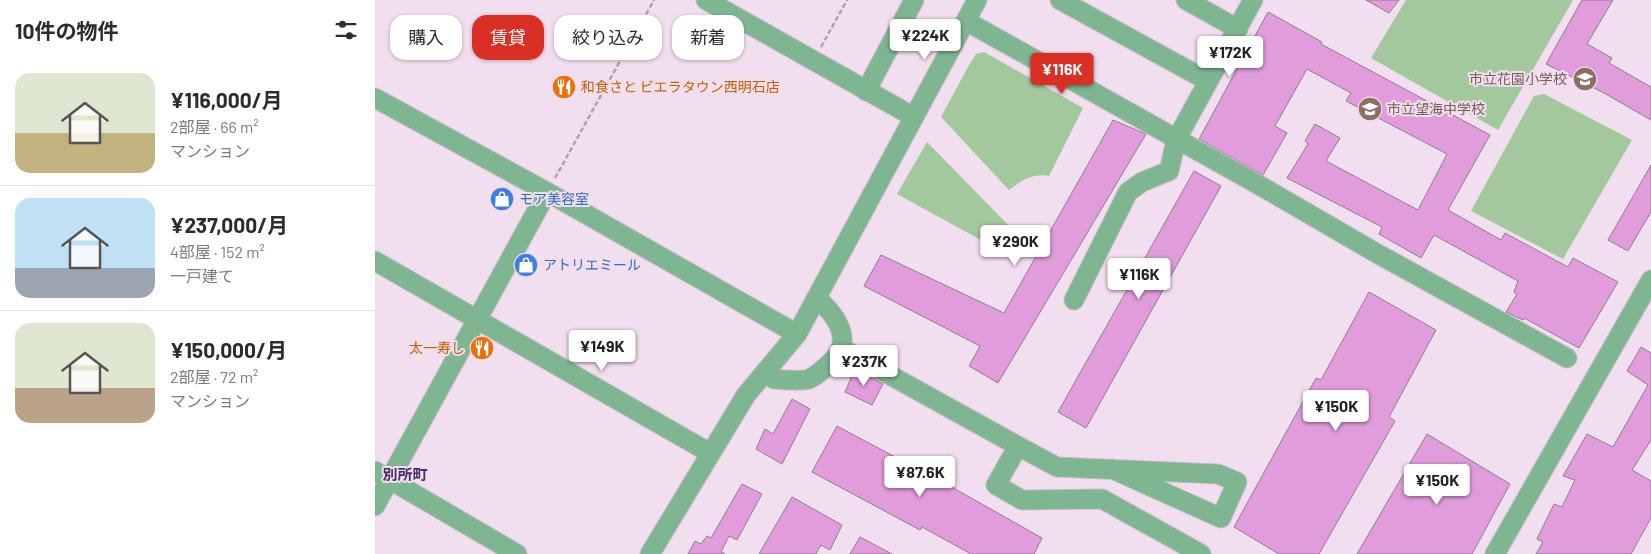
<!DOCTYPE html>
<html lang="ja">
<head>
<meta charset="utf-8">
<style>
  :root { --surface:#fff; --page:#f2f2f3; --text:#2b2b33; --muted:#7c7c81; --line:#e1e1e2; --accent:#d93025 }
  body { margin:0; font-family:Barlow,"Noto Sans JP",sans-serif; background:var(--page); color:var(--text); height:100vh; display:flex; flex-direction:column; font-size:19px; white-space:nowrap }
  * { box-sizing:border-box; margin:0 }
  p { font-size:16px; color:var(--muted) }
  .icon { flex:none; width:28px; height:28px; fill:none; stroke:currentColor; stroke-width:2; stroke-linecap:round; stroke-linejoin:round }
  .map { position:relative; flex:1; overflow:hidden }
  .panel { display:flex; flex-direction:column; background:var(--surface); width:375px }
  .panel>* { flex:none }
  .banner { position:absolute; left:15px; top:15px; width:475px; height:45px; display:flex; gap:10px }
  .price { position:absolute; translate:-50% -42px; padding:0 11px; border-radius:5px; background:#fff; color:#222; font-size:16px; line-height:32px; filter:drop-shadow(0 1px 2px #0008) }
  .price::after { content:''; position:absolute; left:50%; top:30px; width:15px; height:11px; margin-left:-8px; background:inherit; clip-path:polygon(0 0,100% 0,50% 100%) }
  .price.current { background:var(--accent); color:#fff }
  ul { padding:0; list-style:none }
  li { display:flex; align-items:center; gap:15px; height:125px; padding:0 15px }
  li+li { border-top:1px solid var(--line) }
  li span { display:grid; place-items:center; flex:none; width:140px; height:100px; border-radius:15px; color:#555 }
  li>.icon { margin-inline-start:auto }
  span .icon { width:60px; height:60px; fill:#fffc; stroke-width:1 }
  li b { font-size:21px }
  h2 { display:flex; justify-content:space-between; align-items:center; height:60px; padding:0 15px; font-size:21px }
  .chip { padding:0 18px; border-radius:15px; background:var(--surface); box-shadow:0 1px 4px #0004; font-size:18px; line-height:45px }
  .chip.current { background:var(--accent); color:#fff }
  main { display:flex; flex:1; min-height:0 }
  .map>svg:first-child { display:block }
  .green { fill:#a4c89d }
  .building { fill:#e19cdb; stroke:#8f7e8d }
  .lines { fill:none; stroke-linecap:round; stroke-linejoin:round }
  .minor-casing { stroke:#ccbcca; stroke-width:21 }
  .path { stroke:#b0a1ae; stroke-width:2.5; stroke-dasharray:5 2.5; stroke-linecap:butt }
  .minor { stroke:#7eb692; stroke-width:19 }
  .labels { text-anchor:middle; stroke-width:4; stroke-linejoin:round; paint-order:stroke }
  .education-label { font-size:14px; fill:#785e54; stroke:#f1deee; text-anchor:end }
  .food-label { font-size:14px; fill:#c56008; stroke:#f1deee; text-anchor:start }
  .shop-label { font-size:14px; fill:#366cbe; stroke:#f1deee; text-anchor:start }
  .neighbourhood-label { font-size:15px; font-weight:bold; fill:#452f6a; stroke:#f1deee }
</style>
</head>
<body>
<main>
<section class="panel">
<h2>10件の物件<svg class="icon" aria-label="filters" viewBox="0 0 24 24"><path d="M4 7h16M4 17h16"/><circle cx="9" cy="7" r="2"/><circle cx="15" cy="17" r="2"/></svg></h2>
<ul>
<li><span style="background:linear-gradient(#dfe7d0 60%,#c2b280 0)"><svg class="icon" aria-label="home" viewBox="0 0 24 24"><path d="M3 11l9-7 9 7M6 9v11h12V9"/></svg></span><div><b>¥116,000/月</b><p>2部屋 · 66 m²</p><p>マンション</p></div></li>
<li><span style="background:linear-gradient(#bfe0f5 70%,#9aa5b1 0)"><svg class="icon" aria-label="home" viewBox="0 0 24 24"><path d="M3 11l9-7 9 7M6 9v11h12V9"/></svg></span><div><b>¥237,000/月</b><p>4部屋 · 152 m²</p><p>一戸建て</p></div></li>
<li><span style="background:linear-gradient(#dfe7d0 65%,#b9a48a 0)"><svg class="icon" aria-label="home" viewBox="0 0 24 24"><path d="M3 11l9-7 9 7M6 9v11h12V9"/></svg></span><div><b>¥150,000/月</b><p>2部屋 · 72 m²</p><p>マンション</p></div></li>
</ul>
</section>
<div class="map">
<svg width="1276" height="554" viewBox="0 0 1276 554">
  <rect width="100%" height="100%" fill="#f1deee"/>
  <g class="green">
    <path d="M 1031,0 L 1198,0 L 1123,130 L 996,58 Z"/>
    <path d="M 609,52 L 708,108 L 674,176 C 658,173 647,180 634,190 L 566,117 L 594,65 L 601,54 Z"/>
    <path d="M 1169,94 L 1257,140 L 1188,259 L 1096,211 L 1159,96 Z"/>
    <path d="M 552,142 L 646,238 L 635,256 L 522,194 Z"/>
  </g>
  <g class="building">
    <path d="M 991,0 L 1024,0 L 1014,13 Z"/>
    <path d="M 1207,0 L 1238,0 L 1212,44 L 1237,58 L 1234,63 L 1276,87 L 1276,120 L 1229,93 L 1171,64 Z"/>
    <path d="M 893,12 L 947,42 L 946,44 L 1115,135 L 1073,210 L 1126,240 L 1130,233 L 1193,267 L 1198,258 L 1243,282 L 1204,348 L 1149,318 L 1148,320 L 1131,312 L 1142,294 L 1139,292 L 1143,281 L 1059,235 L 1046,258 L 1004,234 L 1007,227 L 912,178 L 933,144 L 930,141 L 940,124 L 965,138 L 951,161 L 1043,210 L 1072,154 L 971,101 L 976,93 L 932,69 L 900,126 L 912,133 L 888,175 L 824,139 Z"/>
    <path d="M 738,120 L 771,134 L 623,383 L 594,366 L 605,346 L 489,286 L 506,255 L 629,313 Z"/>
    <path d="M 1276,165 L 1276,212 L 1253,251 L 1233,240 Z"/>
    <path d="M 819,171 L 846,186 L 711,428 L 683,412 Z"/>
    <path d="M 994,292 L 1061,330 L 1014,417 L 1020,421 L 944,554 L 904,554 L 859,527 L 941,378 L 946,380 Z"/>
    <path d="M 1266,347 L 1276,353 L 1276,440 L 1257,470 L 1276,481 L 1276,518 L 1256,554 L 1161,554 L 1168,542 L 1162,539 L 1179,504 L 1187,507 L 1200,480 L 1188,476 L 1212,434 L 1238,447 L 1273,385 L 1252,371 Z"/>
    <path d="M 480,369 L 508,384 L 497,405 L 470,392 Z"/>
    <path d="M 417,399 L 435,409 L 407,464 L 381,449 L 390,429 L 398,434 Z"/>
    <path d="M 462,426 L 582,490 L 667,538 L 659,554 L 596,554 L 547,527 L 545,530 L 437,472 Z"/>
    <path d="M 1052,434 L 1135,484 L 1097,554 L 982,554 Z"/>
    <path d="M 367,484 L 387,494 L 362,540 L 354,536 L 346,552 L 350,554 L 313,554 L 320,541 L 326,544 L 332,536 L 336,538 Z"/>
    <path d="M 417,497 L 467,525 L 455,550 L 446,545 L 441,554 L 384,554 Z"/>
    <path d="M 485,537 L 517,554 L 475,554 Z"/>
  </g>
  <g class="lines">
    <g class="minor-casing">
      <g id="minor">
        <path d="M 331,0 L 539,117"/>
        <path d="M 685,0 L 833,81"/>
        <path d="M 811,0 L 863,29"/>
        <path d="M 591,21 L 884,185 L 1003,254 L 1192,358"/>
        <path d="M 491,91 L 539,0"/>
        <path d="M 0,98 L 172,192 L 422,334"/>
        <path d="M 0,261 L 335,453"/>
        <path d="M 699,300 L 753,192 L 767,182 L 794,171 L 801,140 L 878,0"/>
        <path d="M 466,348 L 643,446 L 621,485 L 647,500 L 727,499 L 826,554"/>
        <path d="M 390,372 C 393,374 396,377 399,379 C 404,380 430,381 434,379 C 443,375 464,357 466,347 C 472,328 454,309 442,298"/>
        <path d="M 643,446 L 682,467 L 843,474 L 862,482 L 846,518 L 737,469"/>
        <path d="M 0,471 L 142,554"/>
        <path d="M 0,506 L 172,192"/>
        <path d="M 275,554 L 371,395 L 422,334 L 602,0"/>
        <path d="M 1120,554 L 1276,280"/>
      </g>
    </g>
    <g class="path">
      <path d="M 446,47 L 472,0"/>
      <path d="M 180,178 L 279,0"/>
    </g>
    <use href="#minor" class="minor"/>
  </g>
  <defs>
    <g id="school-disc" transform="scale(1.25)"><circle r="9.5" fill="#8d6e63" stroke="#f1deee"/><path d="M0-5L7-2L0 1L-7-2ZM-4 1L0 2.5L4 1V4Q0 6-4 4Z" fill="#fff"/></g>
    <g id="restaurant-disc" transform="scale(1.25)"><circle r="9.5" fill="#e8710a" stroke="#f1deee"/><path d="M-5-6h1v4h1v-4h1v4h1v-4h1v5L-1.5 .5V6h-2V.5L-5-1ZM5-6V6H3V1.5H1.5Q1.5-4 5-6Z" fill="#fff"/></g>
    <g id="shop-disc" transform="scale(1.25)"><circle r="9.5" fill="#3f7fe0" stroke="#f1deee"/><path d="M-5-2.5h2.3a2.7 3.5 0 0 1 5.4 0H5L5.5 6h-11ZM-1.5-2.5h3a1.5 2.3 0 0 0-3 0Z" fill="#fff"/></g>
  </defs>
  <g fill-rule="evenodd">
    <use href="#school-disc" x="1210" y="79"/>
    <use href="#restaurant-disc" x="189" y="87"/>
    <use href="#school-disc" x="995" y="109"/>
    <use href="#shop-disc" x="127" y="199"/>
    <use href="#shop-disc" x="151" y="265"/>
    <use href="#restaurant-disc" x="107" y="348"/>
  </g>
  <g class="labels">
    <g class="education-label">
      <text x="1192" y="84">市立花園小学校</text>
      <text x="1012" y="114" text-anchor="start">市立望海中学校</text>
    </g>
    <g class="food-label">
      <text x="206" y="92">和食さと ビエラタウン西明石店</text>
      <text x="90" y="353" text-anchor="end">太一寿し</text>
    </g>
    <g class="shop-label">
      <text x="144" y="204">モア美容室</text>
      <text x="168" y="270">アトリエミール</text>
    </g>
    <g class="neighbourhood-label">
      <text x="30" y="480">別所町</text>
    </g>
  </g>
</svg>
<b class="price" style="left:550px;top:61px">¥224K</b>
<b class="price" style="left:855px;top:78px">¥172K</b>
<b class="price current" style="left:687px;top:95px">¥116K</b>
<b class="price" style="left:640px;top:267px">¥290K</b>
<b class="price" style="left:764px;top:300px">¥116K</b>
<b class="price" style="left:227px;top:372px">¥149K</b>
<b class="price" style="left:489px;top:387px">¥237K</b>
<b class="price" style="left:961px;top:432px">¥150K</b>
<b class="price" style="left:545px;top:498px">¥87.6K</b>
<b class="price" style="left:1062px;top:506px">¥150K</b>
<div class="banner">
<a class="chip">購入</a>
<a class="chip current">賃貸</a>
<a class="chip">絞り込み</a>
<a class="chip">新着</a>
</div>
</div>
</main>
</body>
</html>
